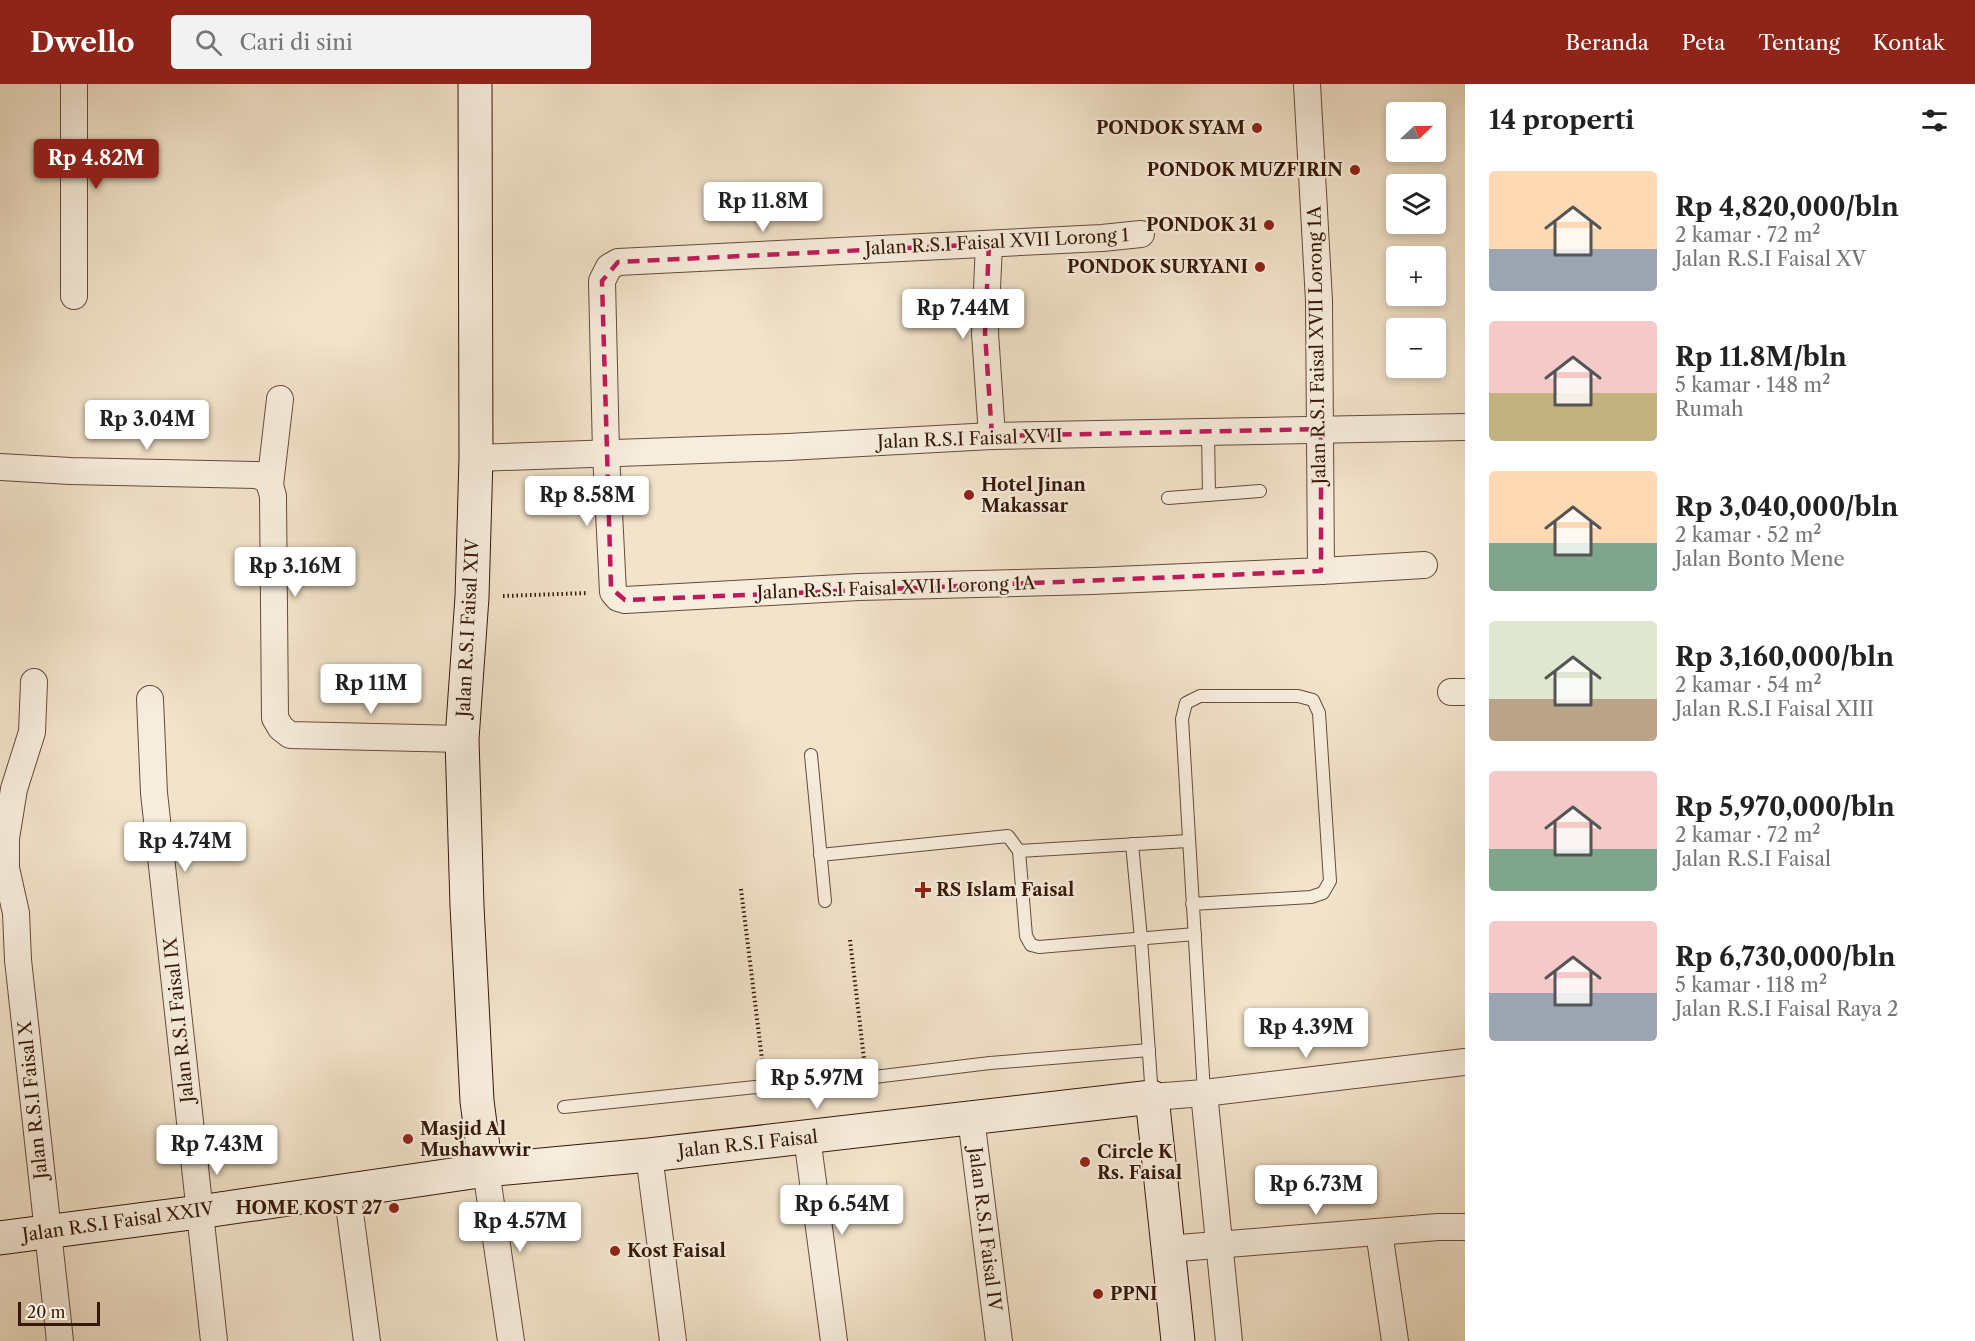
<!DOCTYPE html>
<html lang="id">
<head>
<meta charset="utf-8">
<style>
  :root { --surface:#fff; --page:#f2f2f2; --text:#222; --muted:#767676; --accent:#8f2418 }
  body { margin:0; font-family:"Libre Caslon Text",serif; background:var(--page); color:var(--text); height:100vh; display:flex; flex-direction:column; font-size:22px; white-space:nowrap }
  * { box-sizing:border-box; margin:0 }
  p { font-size:20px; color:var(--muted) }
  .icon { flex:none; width:33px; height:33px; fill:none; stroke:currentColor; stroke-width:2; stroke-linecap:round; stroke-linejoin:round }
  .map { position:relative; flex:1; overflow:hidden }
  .drawer { display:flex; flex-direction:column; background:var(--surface); width:510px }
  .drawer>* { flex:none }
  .needle { width:39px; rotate:68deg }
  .tools { position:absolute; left:1386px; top:18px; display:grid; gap:12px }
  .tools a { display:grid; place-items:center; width:60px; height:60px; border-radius:6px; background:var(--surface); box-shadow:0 3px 9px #0003; font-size:30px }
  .scale { position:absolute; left:18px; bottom:15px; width:82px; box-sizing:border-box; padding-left:6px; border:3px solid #361808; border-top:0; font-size:16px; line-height:21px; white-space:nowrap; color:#361808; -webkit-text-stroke:4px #f7eddd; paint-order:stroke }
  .price { position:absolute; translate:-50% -51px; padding:0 14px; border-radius:6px; background:#fff; color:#222; font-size:20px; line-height:39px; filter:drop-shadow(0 2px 3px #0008) }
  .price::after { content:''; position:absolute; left:50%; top:36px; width:18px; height:14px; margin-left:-9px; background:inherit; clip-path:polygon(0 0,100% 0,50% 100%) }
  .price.on { background:var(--accent); color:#fff }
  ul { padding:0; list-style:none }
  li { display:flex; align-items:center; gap:18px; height:150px; padding:0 24px }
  li span { display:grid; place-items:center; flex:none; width:168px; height:120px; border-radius:6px; color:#555 }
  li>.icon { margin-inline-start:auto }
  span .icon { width:72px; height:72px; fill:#fffc; stroke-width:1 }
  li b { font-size:26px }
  h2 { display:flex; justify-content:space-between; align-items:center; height:72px; padding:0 24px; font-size:26px }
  header { display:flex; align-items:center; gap:36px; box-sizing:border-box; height:84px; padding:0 30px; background:var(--accent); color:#fff }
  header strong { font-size:28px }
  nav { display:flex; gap:33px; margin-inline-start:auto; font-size:21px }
  .search { width:420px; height:54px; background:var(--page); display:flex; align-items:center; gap:15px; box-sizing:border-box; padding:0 21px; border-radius:6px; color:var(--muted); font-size:22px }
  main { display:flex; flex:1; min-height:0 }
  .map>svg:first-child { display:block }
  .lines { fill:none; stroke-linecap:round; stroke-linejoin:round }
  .lane-casing { stroke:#654b38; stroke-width:14 }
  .street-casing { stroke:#654b38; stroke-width:28 }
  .secondary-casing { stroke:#361808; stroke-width:35 }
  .path { stroke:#361808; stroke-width:4; stroke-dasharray:1.5 3; stroke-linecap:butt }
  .lane { stroke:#f7eddd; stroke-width:12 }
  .street { stroke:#f7eddd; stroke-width:26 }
  .secondary { stroke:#f7eddd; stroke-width:33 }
  .marked { fill:none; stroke:#c2185b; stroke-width:4.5; stroke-dasharray:12 8; stroke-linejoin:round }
  .poi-dot { fill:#8f2418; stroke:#f7eddd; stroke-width:2 }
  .labels { text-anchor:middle; stroke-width:4.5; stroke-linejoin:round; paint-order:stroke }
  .poi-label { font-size:18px; font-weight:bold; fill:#361808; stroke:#f7eddd; text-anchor:start }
  .street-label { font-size:18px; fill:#361808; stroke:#f7eddd }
</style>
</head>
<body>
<header>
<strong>Dwello</strong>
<div class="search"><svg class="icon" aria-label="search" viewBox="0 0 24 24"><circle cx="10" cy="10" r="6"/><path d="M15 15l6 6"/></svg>Cari di sini</div>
<nav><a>Beranda</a><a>Peta</a><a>Tentang</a><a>Kontak</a></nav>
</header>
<main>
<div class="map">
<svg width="1465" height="1257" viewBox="0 0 1465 1257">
  <rect width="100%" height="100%" fill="#f2e3ca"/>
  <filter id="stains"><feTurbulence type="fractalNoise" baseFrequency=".00333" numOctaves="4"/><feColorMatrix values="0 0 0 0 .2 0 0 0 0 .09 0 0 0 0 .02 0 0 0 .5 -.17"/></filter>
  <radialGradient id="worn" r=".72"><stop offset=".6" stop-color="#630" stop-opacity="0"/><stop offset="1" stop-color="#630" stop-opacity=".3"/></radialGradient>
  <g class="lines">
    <g class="lane-casing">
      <g id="lane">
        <path d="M 1208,348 L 1209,411"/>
        <path d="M 1168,414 L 1260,407"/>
        <path d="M 811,671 L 825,817"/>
        <path d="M 1188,757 L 1019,767 L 1026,852 L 1031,861 L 1039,863 L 1195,850"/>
        <path d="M 1132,760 L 1141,854 L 1152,1013"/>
        <path d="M 820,771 L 1008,752 L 1019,767"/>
        <path d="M 1192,820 L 1311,813 L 1323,809 L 1330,797 L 1319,629 L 1313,616 L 1298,612 L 1200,612 L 1186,619 L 1182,635 L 1204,1009"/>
        <path d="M 564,1023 L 765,1002 L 866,994 L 990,979 L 1149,966"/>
      </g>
    </g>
    <g class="street-casing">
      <g id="street">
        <path d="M 1141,150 L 1102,154 L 618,178 L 609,183 L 602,197 L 606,369 L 613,508 L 618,514 L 625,516 L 859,503 L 1092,497 L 1321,487 L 1319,217 L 1307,0"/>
        <path d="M 989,160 L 985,249 L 992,352"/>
        <path d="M 74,212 L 74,0"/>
        <path d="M 280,315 L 270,401 L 273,412 L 275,634 L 281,644 L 290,651 L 462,655"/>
        <path d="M 476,374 L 788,363 L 992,352 L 1465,343"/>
        <path d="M 0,383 L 70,387 L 257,391 L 266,395 L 270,401"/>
        <path d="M 1321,487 L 1424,481"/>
        <path d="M 34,598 L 32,648 L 14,705 L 6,754 L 6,784 L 16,829 L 18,876 L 60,1257"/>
        <path d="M 1451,608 L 1465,608"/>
        <path d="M 150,615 L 154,709 L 214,1257"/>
        <path d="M 1204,1009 L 1229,1257"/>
        <path d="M 1152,1013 L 1204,1009 L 1465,978"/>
        <path d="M 971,1034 L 999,1257"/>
        <path d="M 807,1053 L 834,1257"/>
        <path d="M 649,1071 L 673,1257"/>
        <path d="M 486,1086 L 511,1257"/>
        <path d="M 347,1106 L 367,1257"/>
        <path d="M 1379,1148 L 1395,1257"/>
        <path d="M 1167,1165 L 1438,1143 L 1465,1143"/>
      </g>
    </g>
    <g class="secondary-casing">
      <g id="secondary">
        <path d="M 475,0 L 476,374 L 472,513 L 462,655 L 467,822 L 477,1017 L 486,1086"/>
        <path d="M 0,1154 L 199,1128 L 486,1086 L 649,1071 L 1152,1013 L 1178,1257"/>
      </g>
    </g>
    <g class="path">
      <path d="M 503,512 L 588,509"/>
      <path d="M 741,805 L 763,983"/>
      <path d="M 850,856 L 864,975"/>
    </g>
    <use href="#lane" class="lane"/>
    <use href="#street" class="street"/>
    <use href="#secondary" class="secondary"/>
  </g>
  <path class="marked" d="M 989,160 L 985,249 L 992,352 L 1321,345 L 1321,487 L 625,516 L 611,504 L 602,197 L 618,178 Z"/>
  <g class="poi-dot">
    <circle cx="1257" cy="44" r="6"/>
    <circle cx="1355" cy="86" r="6"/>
    <circle cx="1269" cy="141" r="6"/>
    <circle cx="1260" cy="183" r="6"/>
    <circle cx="969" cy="411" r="6"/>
    <path d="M920 797h6v6h6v6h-6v6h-6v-6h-6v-6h6z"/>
    <circle cx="408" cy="1055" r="6"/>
    <circle cx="1085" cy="1078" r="6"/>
    <circle cx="394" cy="1124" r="6"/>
    <circle cx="615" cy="1167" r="6"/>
    <circle cx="1098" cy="1210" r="6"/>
  </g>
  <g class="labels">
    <g class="poi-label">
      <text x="1245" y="50" text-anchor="end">PONDOK SYAM</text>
      <text x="1343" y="92" text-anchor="end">PONDOK MUZFIRIN</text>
      <text x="1257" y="147" text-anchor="end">PONDOK 31</text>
      <text x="1248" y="189" text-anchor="end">PONDOK SURYANI</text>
      <text x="981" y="407">Hotel Jinan<tspan x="981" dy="21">Makassar</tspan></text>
      <text x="936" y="812">RS Islam Faisal</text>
      <text x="420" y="1051">Masjid Al<tspan x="420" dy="21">Mushawwir</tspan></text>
      <text x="1097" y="1074">Circle K<tspan x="1097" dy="21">Rs. Faisal</tspan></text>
      <text x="382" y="1130" text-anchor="end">HOME KOST 27</text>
      <text x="627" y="1173">Kost Faisal</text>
      <text x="1110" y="1216">PPNI</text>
    </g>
    <g class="street-label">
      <text transform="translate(997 158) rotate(-3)" y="6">Jalan R.S.I Faisal XVII Lorong 1</text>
      <text transform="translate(1317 261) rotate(-91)" y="6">Jalan R.S.I Faisal XVII Lorong 1A</text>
      <text transform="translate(970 355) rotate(-2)" y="6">Jalan R.S.I Faisal XVII</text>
      <text transform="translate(896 504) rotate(-2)" y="6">Jalan R.S.I Faisal XVII Lorong 1A</text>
      <text transform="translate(468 544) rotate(-87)" y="6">Jalan R.S.I Faisal XIV</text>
      <text transform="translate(179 936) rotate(-96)" y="6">Jalan R.S.I Faisal IX</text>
      <text transform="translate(33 1016) rotate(-96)" y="6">Jalan R.S.I Faisal X</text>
      <text transform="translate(748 1060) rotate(-6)" y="6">Jalan R.S.I Faisal</text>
      <text transform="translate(118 1138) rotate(-8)" y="6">Jalan R.S.I Faisal XXIV</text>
      <text transform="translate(985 1145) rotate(83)" y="6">Jalan R.S.I Faisal IV</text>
    </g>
  </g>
  <rect width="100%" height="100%" filter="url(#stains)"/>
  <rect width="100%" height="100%" fill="url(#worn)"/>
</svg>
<div class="tools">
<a><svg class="needle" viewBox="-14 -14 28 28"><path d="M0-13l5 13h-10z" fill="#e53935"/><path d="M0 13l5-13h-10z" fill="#767676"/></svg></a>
<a><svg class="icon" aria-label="layers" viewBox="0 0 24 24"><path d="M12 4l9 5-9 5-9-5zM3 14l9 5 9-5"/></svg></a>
<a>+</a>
<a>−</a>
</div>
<div class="scale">20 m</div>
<b class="price on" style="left:96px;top:106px">Rp 4.82M</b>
<b class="price" style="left:763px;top:149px">Rp 11.8M</b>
<b class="price" style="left:963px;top:256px">Rp 7.44M</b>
<b class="price" style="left:147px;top:367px">Rp 3.04M</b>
<b class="price" style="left:587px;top:443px">Rp 8.58M</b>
<b class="price" style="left:295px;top:514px">Rp 3.16M</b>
<b class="price" style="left:371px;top:631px">Rp 11M</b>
<b class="price" style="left:185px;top:789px">Rp 4.74M</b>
<b class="price" style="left:1306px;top:975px">Rp 4.39M</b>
<b class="price" style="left:817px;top:1026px">Rp 5.97M</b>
<b class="price" style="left:217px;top:1092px">Rp 7.43M</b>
<b class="price" style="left:1316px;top:1132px">Rp 6.73M</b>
<b class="price" style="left:842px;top:1152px">Rp 6.54M</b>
<b class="price" style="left:520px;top:1169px">Rp 4.57M</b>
</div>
<section class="drawer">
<h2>14 properti<svg class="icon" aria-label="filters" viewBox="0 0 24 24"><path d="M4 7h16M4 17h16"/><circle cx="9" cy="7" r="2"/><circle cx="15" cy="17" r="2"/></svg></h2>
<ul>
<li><span style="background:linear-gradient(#ffd9b3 65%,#9aa5b1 0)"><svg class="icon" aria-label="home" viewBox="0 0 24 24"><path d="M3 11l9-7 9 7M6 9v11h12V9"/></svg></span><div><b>Rp 4,820,000/bln</b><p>2 kamar · 72 m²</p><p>Jalan R.S.I Faisal XV</p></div></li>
<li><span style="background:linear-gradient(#f6c9c9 60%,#c2b280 0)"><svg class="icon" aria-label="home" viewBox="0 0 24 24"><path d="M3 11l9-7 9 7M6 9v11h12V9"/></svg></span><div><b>Rp 11.8M/bln</b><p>5 kamar · 148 m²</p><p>Rumah</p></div></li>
<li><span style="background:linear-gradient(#ffd9b3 60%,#7fa58c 0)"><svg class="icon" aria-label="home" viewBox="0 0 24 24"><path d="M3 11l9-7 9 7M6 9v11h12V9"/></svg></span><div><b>Rp 3,040,000/bln</b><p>2 kamar · 52 m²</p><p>Jalan Bonto Mene</p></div></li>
<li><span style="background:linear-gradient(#dfe7d0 65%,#b9a48a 0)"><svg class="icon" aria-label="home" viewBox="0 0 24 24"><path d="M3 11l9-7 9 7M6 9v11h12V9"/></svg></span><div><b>Rp 3,160,000/bln</b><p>2 kamar · 54 m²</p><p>Jalan R.S.I Faisal XIII</p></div></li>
<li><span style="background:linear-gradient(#f6c9c9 65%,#7fa58c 0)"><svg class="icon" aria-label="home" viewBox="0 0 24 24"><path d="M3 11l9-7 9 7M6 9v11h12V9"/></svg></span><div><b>Rp 5,970,000/bln</b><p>2 kamar · 72 m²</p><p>Jalan R.S.I Faisal</p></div></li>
<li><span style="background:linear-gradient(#f6c9c9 60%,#9aa5b1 0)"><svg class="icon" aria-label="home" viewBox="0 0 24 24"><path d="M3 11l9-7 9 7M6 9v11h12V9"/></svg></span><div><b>Rp 6,730,000/bln</b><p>5 kamar · 118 m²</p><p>Jalan R.S.I Faisal Raya 2</p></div></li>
</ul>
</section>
</main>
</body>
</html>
